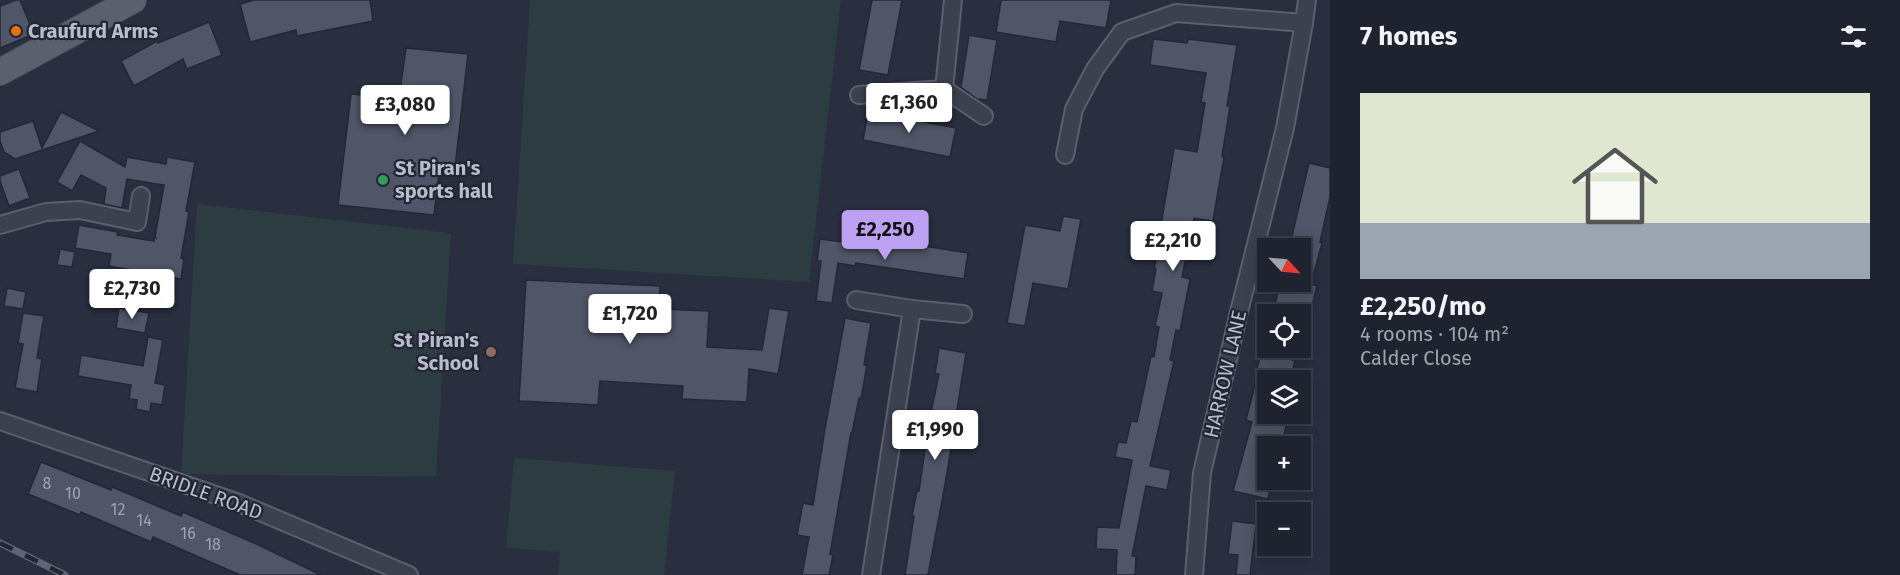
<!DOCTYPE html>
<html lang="en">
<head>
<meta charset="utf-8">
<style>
  :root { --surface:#1f232f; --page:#272b37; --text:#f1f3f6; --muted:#a1a4aa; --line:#3c404b; --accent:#bca0f2 }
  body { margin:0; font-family:"Fira Sans",sans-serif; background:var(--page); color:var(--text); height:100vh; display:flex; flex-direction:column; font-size:22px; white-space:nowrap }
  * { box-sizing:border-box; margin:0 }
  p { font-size:20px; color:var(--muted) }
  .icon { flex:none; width:33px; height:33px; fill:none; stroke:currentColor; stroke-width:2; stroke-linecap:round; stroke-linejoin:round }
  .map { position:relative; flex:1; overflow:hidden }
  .panel { display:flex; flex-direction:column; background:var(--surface); width:570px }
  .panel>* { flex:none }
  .needle { width:39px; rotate:116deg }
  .buttons { position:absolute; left:1257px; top:238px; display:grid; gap:12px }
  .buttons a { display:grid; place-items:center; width:54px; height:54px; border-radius:0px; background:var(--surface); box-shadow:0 3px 15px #0003,0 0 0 2px var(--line); font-size:30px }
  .price { position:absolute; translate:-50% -51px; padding:0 14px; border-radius:6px; background:#fff; color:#222; font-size:20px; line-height:39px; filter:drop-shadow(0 2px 3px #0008) }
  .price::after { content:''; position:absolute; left:50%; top:36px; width:18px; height:14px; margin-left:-9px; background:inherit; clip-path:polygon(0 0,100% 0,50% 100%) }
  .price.on { background:var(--accent); color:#111 }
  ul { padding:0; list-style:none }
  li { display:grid; align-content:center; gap:12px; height:318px; padding:0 30px }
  li span { display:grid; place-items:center; height:186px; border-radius:0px; color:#555 }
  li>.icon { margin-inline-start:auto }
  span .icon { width:108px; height:108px; fill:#fffc; stroke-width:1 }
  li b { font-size:26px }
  h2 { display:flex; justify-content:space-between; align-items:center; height:72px; padding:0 30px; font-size:26px }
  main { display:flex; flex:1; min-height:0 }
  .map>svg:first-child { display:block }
  .green { fill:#2c3c41 }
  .building { fill:#505567; stroke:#242836; stroke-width:1.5 }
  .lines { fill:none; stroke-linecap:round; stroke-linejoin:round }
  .street-casing { stroke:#5b5f6c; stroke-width:20 }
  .primary-casing { stroke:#464a58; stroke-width:28 }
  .street { stroke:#3d414f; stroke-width:16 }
  .primary { stroke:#5b606f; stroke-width:26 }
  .rail-casing { stroke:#5f6575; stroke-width:7 }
  .rail { stroke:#222634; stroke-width:4.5; stroke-dasharray:14; stroke-linecap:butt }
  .food-dot { fill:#e8710a; stroke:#222634; stroke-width:2 }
  .leisure-dot { fill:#2e9e5b; stroke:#222634; stroke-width:2 }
  .education-dot { fill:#8d6e63; stroke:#222634; stroke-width:2 }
  .labels { text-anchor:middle; stroke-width:4.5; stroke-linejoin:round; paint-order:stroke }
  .number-label { font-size:16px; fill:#9fa3b0 }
  .poi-label { font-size:20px; font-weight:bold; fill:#b9bdc9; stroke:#222634; text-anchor:start }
  .street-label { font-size:20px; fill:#b9bdc9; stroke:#222634 }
</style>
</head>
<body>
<main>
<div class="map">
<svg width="1330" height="575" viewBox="0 0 1330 575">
  <rect width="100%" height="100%" fill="#292f3f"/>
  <g class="green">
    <path d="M 530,0 L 841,0 L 809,282 L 513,264 Z"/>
    <path d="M 197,204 L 451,233 L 436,477 L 181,474 Z"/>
    <path d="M 514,458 L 675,471 L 664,575 L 558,575 L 560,552 L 506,548 Z"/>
  </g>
  <g class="building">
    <path d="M 16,0 L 20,0 L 34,34 L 0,48 L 0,6 Z"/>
    <path d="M 254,0 L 370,0 L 373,21 L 297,36 L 296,30 L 250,42 L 240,4 Z"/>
    <path d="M 872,0 L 902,0 L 888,75 L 859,70 Z"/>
    <path d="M 1001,0 L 1111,0 L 1106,28 L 1060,21 L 1056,42 L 996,32 Z"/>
    <path d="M 209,22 L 222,55 L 187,69 L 183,59 L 134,86 L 121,61 L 157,41 L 158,43 Z"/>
    <path d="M 969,35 L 997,40 L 987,100 L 977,99 L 961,87 Z"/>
    <path d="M 1153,39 L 1187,43 L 1188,39 L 1237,45 L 1227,106 L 1230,106 L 1222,156 L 1224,157 L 1213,221 L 1194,218 L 1182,277 L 1190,279 L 1180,331 L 1176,330 L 1170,360 L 1174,361 L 1150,466 L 1171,470 L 1167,490 L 1146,486 L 1132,556 L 1136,556 L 1135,575 L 1116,575 L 1117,550 L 1096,549 L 1097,527 L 1119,528 L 1132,460 L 1115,457 L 1118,442 L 1126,443 L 1131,421 L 1137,422 L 1151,356 L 1154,357 L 1159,327 L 1155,326 L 1162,293 L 1152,291 L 1156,269 L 1154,268 L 1156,260 L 1145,257 L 1150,234 L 1159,236 L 1174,148 L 1197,152 L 1205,103 L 1201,102 L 1206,73 L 1150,65 Z"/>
    <path d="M 406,48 L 468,54 L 455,167 L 440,165 L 434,215 L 338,205 L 351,94 L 399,98 Z"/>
    <path d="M 868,111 L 956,128 L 950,157 L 863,140 Z"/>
    <path d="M 61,112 L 99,131 L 15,159 L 4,152 L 0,141 L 0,132 L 33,121 L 42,148 Z"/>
    <path d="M 80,141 L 125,167 L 127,157 L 166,164 L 167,157 L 195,162 L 186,211 L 189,212 L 181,258 L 184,259 L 181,279 L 109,266 L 111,254 L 75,248 L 79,225 L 118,232 L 117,235 L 154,241 L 154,238 L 156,238 L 155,237 L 164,185 L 127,179 L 122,208 L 104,204 L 106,188 L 81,175 L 72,191 L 57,182 Z"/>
    <path d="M 1309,163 L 1330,168 L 1330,197 L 1320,242 L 1322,243 L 1311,284 L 1317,286 L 1309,318 L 1274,310 L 1280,282 L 1300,282 L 1300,249 L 1289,249 Z"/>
    <path d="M 19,169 L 30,198 L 9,206 L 0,181 L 0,176 Z"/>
    <path d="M 1063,216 L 1081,219 L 1068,289 L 1033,283 L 1025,326 L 1007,323 L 1025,225 L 1060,231 Z"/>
    <path d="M 874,238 L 968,253 L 964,279 L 856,263 L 855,266 L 838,263 L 832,303 L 816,301 L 821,261 L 817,261 L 820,239 L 873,246 Z"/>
    <path d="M 60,249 L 75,252 L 72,267 L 57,265 Z"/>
    <path d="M 526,280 L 660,286 L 659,309 L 709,311 L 707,347 L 762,350 L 769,308 L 789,311 L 778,374 L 749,369 L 747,402 L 682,399 L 683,386 L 600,381 L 598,405 L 519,401 Z"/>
    <path d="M 7,288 L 26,292 L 23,309 L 4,306 Z"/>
    <path d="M 119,308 L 149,313 L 145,333 L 116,328 Z"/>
    <path d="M 23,313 L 44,316 L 37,358 L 42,359 L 37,392 L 15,388 L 23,344 L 18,343 Z"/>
    <path d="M 845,318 L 871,323 L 864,365 L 867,365 L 861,399 L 859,398 L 852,433 L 851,433 L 830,554 L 833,555 L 829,575 L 802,575 L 809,537 L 797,535 L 803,503 L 813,505 L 825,429 Z"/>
    <path d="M 148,337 L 163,340 L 155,383 L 165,385 L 162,405 L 151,403 L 150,412 L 136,409 L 137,400 L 129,399 L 131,385 L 78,376 L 81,355 L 143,366 Z"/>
    <path d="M 939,348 L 966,353 L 945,485 L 928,575 L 905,575 L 914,516 L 912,516 L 917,491 L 919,491 L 929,422 L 939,374 L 935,374 Z"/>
    <path d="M 1265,348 L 1295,348 L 1292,360 L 1295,361 L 1290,381 L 1268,381 L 1268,414 L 1289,414 L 1281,447 L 1268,447 L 1268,480 L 1272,480 L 1268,499 L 1233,491 L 1252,422 L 1246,420 L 1257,377 L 1255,377 L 1261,353 L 1263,354 Z"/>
    <path d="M 41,462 L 111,490 L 112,487 L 181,516 L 183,512 L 254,543 L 321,575 L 240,575 L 153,537 L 151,542 L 81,512 L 80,515 L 28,494 Z"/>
    <path d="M 1232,521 L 1256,524 L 1250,575 L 1236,575 L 1238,555 L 1228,554 Z"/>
  </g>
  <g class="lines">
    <g class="street-casing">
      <g id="street">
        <path d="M 944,89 L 984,116"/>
        <path d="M 859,95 L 944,89 L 953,0"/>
        <path d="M 1065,155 L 1074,109 L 1095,69 L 1122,32 L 1176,13 L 1304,23"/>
        <path d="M 0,225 L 46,212 L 80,210 L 137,222 L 141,196"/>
        <path d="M 856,300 L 912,309"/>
        <path d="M 0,421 L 239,503 L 409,575"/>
        <path d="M 871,575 L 912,309 L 963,314"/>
        <path d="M 1194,575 L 1202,473 L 1238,316 L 1285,128 L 1304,23 L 1307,0"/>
      </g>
    </g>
    <g class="primary-casing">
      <path id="primary" d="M 0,72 L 133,0"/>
    </g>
    <use href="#street" class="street"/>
    <use href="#primary" class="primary"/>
    <g class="rail-casing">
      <path id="rail" d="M 0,543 L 65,575"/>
    </g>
    <use href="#rail" class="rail"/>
  </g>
  <circle class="food-dot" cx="16" cy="31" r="6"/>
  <circle class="leisure-dot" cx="383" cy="180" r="6"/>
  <circle class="education-dot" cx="491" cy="352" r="6"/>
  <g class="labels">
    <g class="number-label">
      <text x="47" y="489">8</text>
      <text x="73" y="499">10</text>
      <text x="118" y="515">12</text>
      <text x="144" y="526">14</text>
      <text x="188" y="539">16</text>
      <text x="213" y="550">18</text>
    </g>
    <g class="poi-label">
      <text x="28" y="38">Craufurd Arms</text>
      <text x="395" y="175">St Piran's<tspan x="395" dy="23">sports hall</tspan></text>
      <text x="479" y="347" text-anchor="end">St Piran's<tspan x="479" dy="23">School</tspan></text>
    </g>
    <g class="street-label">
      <text transform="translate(1225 374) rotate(-77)" y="7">HARROW LANE</text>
      <text transform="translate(206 493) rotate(20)" y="7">BRIDLE ROAD</text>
    </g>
  </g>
</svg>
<div class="buttons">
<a><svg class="needle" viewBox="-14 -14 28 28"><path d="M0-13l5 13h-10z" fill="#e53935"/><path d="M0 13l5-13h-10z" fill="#a1a4aa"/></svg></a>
<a><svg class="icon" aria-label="locate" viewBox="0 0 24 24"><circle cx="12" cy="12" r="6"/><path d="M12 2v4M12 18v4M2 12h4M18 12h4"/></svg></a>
<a><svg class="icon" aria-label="layers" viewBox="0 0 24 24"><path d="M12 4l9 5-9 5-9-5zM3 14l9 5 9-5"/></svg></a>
<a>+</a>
<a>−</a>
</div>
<b class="price" style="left:909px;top:134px">£1,360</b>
<b class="price" style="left:405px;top:136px">£3,080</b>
<b class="price on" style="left:885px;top:261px">£2,250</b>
<b class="price" style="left:1173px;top:272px">£2,210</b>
<b class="price" style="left:132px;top:320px">£2,730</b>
<b class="price" style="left:630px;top:345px">£1,720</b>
<b class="price" style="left:935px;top:461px">£1,990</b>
</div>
<section class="panel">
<h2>7 homes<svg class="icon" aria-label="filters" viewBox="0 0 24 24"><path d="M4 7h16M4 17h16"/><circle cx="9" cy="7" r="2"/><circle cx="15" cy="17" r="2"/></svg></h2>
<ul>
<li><span style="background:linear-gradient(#dfe7d0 70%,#9aa5b1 0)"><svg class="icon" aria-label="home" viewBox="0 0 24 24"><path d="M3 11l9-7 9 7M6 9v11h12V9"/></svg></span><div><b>£2,250/mo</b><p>4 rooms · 104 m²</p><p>Calder Close</p></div></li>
</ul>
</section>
</main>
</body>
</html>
